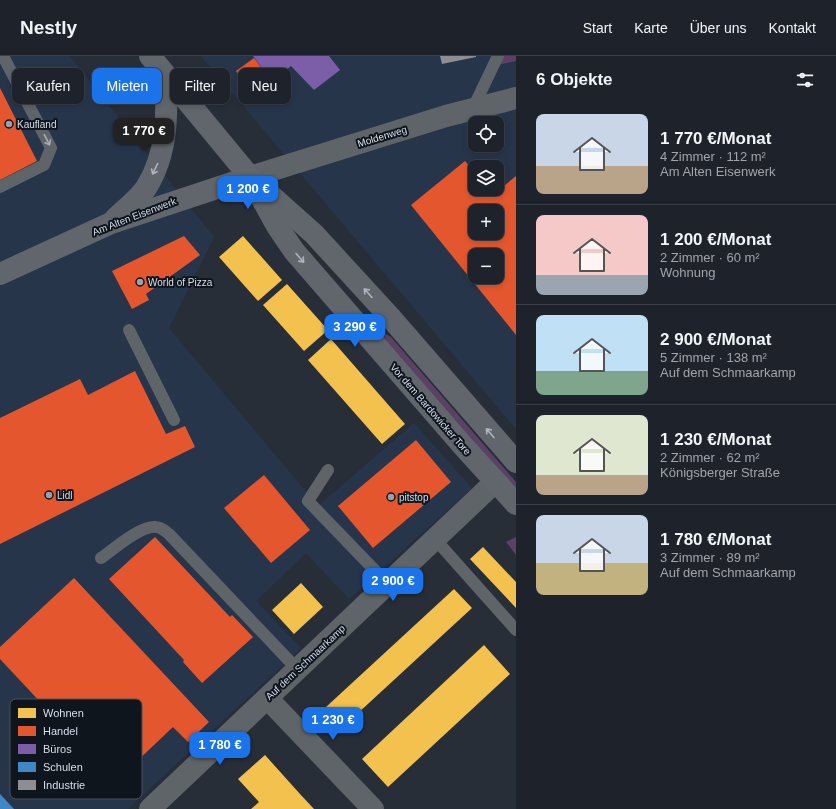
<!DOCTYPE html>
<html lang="de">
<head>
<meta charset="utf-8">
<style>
  :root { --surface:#1e222a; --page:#2b2f36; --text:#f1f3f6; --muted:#a1a4a8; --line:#3c3f47; --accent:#1a73e8 }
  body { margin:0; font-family:Helvetica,sans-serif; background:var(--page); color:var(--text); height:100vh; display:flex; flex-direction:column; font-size:15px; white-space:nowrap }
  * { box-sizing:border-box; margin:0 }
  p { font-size:13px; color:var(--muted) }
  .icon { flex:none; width:22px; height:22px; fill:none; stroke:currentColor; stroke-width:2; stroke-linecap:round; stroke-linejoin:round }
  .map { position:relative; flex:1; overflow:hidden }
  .details { display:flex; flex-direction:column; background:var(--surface); width:320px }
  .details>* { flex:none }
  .guide { position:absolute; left:12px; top:12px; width:380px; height:36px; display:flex; gap:8px }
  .tools { position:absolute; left:468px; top:60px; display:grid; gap:8px }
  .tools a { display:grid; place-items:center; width:36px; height:36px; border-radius:8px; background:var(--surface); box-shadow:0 2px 6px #0003,0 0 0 1px var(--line); font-size:20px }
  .price { position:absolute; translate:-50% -34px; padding:0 9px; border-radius:8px; background:var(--accent); color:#fff; font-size:13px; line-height:26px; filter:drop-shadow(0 1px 2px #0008) }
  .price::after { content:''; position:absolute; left:50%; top:24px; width:12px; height:9px; margin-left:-6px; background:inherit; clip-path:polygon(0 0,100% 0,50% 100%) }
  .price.selected { background:#222; color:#fff }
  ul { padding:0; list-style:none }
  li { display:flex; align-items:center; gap:12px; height:100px; padding:0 20px }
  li+li { border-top:1px solid var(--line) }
  li span { display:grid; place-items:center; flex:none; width:112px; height:80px; border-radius:8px; color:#555 }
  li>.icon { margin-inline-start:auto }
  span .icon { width:48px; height:48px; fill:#fffc; stroke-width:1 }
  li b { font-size:17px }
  h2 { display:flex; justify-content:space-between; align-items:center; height:48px; padding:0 20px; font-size:17px }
  .tag { padding:0 14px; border-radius:8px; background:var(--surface); box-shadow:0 2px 6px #0003,0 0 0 1px var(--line); font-size:14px; line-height:36px }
  .tag.selected { background:var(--accent); color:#fff }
  header { display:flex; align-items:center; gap:24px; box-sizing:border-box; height:56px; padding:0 20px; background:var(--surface); border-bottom:1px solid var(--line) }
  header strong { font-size:19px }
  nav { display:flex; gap:22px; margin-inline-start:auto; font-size:14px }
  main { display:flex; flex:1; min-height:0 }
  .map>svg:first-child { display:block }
  .built { fill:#27354b; fill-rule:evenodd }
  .green { fill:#5b4163 }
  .homes { fill:#f2c14e }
  .shops { fill:#e4572e; fill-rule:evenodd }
  .offices { fill:#7b5ea7 }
  .schools { fill:#3f88c5 }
  .industry { fill:#8d8d92 }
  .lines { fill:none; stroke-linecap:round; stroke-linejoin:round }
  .lane { stroke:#5f6468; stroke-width:12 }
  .street { stroke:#5f6468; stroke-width:22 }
  .secondary { stroke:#61666c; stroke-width:22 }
  .oneway { stroke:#a6adb6 }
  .oneway2 { stroke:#adb4be }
  .poi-dot { fill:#99a0ac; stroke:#0f151d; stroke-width:1.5 }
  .labels { text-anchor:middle; stroke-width:4; stroke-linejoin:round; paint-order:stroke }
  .poi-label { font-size:10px; fill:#d6deea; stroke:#0f151d; text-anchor:start }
  .street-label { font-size:10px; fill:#d6deea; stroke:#0f151d }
  .key { fill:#0f151d; stroke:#4b515a; stroke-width:1 }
  .key-label { font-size:11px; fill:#d6deea }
</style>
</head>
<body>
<header>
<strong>Nestly</strong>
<nav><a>Start</a><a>Karte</a><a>Über uns</a><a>Kontakt</a></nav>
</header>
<main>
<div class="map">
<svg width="516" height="753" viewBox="0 0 516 753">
  <rect width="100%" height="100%" fill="#282e38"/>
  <g class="built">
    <path d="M 0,0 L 70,0 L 214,181 L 169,272 L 318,450 L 414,367 L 472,432 L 349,543 L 306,497 L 256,545 L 301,592 L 128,753 L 0,753 Z"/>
    <path d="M 201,0 L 516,0 L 516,373 ZM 475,67 L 497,67 L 497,89 L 475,89 ZM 475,111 L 497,111 L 497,133 L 475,133 ZM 475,155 L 497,155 L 497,177 L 475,177 ZM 475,199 L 497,199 L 497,221 L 475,221 Z"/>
  </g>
  <g class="green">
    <path d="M 504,0 L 516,0 L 516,5 L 498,9 Z"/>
    <path d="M 384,277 L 391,281 L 516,426 L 516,440 L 381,282 Z"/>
    <path d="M 516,481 L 516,499 L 506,486 Z"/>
  </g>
  <g class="homes">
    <path d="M 243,180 L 282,224 L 258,245 L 219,201 Z"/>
    <path d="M 287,228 L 328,274 L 304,295 L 263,249 Z"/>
    <path d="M 331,283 L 405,368 L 382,388 L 308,304 Z"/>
    <path d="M 483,491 L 516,526 L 516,552 L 470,503 Z"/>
    <path d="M 301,527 L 323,551 L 294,578 L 272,554 Z"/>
    <path d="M 454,533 L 472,552 L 344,670 L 326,651 Z"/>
    <path d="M 484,589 L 510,618 L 388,731 L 362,703 Z"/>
    <path d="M 265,699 L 300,738 L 314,753 L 251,753 L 259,746 L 238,723 Z"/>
  </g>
  <g class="shops">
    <path d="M 254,2 L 272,26 L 254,40 L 236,15 Z"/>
    <path d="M 0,32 L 37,105 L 0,124 Z"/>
    <path d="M 465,105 L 475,117 L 475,133 L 488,133 L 493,139 L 516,120 L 516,279 L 411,149 ZM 475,155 L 497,155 L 497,177 L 475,177 ZM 475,199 L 497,199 L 497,221 L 475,221 Z"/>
    <path d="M 184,180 L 200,199 L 146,238 L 149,244 L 132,253 L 112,215 Z"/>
    <path d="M 135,315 L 166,378 L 185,370 L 195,391 L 0,488 L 0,362 L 80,323 L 88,339 Z"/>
    <path d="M 416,384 L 451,426 L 373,492 L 338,450 Z"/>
    <path d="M 264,419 L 310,474 L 271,507 L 224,452 Z"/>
    <path d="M 155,481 L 230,561 L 232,559 L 253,581 L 202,627 L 183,606 L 184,604 L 109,523 Z"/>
    <path d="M 74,522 L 209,666 L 188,686 L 173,671 L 115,726 L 0,603 L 0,591 Z"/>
  </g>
  <path class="offices" d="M 253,0 L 329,0 L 340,14 L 314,34 L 291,10 L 272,26 Z"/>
  <path class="schools" d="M 0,738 L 14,753 L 0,753 Z"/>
  <path class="industry" d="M 440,0 L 476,0 L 476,1 L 442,8 Z"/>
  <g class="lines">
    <g class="lane">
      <path d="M 473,52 L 498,0"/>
      <path d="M 0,131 L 44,109 L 51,92 L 3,0"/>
      <path d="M 129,274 L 174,364"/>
      <path d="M 328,414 L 308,445 L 388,528"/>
      <path d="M 435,483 L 516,574"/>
      <path d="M 101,502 C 114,493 141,469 156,471 C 161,471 165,475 169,478 L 297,613"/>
    </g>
    <g class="street">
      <path d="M 250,121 L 446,60 L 516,42"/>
      <path d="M 267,642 L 373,753"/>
      <path d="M 150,753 L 495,426"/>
    </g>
    <g class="secondary">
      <path d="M 150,0 L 250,121 L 314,178 L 391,262 L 516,406"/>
      <path d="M 256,132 L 277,170 L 294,195 L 464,391 L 516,448"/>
      <path d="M 115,163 C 125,153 139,143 146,132 C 168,97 167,59 166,20"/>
      <path d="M 0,218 L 111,167 L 250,121"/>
    </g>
  </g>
  <defs><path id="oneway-shaft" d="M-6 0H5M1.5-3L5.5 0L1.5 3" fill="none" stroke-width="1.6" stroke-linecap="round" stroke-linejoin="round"/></defs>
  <use class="oneway" href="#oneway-shaft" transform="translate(47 84) rotate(63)"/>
  <g class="oneway2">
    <use href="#oneway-shaft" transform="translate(155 113) rotate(116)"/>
    <use href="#oneway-shaft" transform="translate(300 202) rotate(49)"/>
    <use href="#oneway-shaft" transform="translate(368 237) rotate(-132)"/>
    <use href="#oneway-shaft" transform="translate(490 377) rotate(-131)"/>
  </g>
  <g class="poi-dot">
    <circle cx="9" cy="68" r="4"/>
    <circle cx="140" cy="226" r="4"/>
    <circle cx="49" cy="439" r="4"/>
    <circle cx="391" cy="441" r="4"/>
  </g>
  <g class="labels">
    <g class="poi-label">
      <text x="17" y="72">Kaufland</text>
      <text x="148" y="230">World of Pizza</text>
      <text x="57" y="443">Lidl</text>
      <text x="399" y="445">pitstop</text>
    </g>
    <g class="street-label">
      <text transform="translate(382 80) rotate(-17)" y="4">Moldenweg</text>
      <text transform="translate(134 160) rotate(-21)" y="4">Am Alten Eisenwerk</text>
      <text transform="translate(431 353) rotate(49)" y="4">Vor dem Bardowicker Tore</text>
      <text transform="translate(305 606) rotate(-43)" y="4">Auf dem Schmaarkamp</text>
    </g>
  </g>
  <rect x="10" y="643" width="132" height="100" rx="6" class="key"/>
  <rect x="18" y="652" width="18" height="10" fill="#f2c14e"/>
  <rect x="18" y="670" width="18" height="10" fill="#e4572e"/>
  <rect x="18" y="688" width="18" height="10" fill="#7b5ea7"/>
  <rect x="18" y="706" width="18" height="10" fill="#3f88c5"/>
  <rect x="18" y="724" width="18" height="10" fill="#8d8d92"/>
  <g class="key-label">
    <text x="43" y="661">Wohnen</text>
    <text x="43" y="679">Handel</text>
    <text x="43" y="697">Büros</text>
    <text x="43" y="715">Schulen</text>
    <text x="43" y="733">Industrie</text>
  </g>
</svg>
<div class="tools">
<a><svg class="icon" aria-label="locate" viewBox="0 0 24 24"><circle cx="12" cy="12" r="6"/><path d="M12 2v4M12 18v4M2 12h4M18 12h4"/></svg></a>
<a><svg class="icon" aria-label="layers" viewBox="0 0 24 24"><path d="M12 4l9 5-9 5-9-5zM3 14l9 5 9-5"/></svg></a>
<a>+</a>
<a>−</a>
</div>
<b class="price selected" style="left:144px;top:96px">1 770 €</b>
<b class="price" style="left:248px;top:154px">1 200 €</b>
<b class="price" style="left:355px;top:292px">3 290 €</b>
<b class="price" style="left:393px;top:546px">2 900 €</b>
<b class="price" style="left:333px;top:685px">1 230 €</b>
<b class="price" style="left:220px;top:710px">1 780 €</b>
<div class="guide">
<a class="tag">Kaufen</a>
<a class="tag selected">Mieten</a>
<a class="tag">Filter</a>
<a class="tag">Neu</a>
</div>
</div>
<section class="details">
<h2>6 Objekte<svg class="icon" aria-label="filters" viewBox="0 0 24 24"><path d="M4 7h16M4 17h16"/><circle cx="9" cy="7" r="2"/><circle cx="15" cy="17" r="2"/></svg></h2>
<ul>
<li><span style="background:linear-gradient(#c9d6e8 65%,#b9a48a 0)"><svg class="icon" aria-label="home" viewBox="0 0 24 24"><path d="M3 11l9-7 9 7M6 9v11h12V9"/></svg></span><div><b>1 770 €/Monat</b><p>4 Zimmer · 112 m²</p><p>Am Alten Eisenwerk</p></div></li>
<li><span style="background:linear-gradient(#f6c9c9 75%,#9aa5b1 0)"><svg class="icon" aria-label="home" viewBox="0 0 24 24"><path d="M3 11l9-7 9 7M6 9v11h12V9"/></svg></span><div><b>1 200 €/Monat</b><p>2 Zimmer · 60 m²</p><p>Wohnung</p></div></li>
<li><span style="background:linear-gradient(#bfe0f5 70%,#7fa58c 0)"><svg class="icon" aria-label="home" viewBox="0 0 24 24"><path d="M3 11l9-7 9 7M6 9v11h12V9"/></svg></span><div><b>2 900 €/Monat</b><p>5 Zimmer · 138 m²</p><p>Auf dem Schmaarkamp</p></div></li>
<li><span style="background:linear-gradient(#dfe7d0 75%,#b9a48a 0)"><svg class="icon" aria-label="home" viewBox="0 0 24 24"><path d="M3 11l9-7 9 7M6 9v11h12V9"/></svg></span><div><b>1 230 €/Monat</b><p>2 Zimmer · 62 m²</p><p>Königsberger Straße</p></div></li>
<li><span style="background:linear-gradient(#c9d6e8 60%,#c2b280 0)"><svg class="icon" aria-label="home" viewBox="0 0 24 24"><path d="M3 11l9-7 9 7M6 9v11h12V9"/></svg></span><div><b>1 780 €/Monat</b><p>3 Zimmer · 89 m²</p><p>Auf dem Schmaarkamp</p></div></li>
</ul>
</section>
</main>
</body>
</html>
